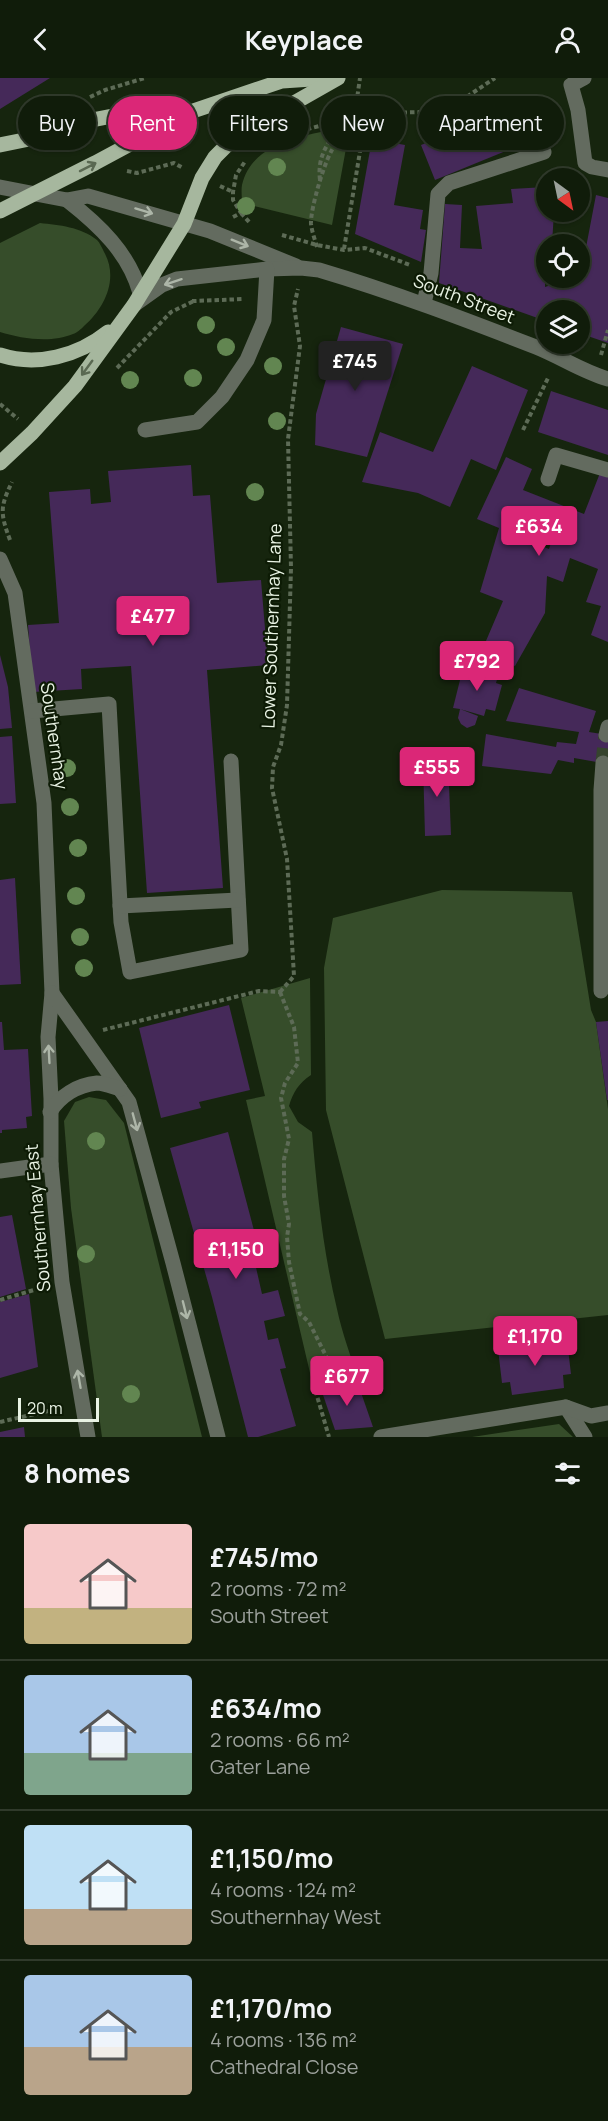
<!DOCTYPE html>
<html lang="en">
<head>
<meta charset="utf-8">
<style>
  :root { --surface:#101c0a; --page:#192513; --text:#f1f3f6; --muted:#9ca19c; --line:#303a2b; --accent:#db2777 }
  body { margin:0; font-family:Manrope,sans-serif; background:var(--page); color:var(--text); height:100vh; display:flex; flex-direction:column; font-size:22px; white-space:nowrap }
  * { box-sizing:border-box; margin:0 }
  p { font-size:20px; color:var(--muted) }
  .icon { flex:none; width:33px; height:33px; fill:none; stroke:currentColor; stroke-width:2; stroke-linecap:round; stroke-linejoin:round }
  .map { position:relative; height:1359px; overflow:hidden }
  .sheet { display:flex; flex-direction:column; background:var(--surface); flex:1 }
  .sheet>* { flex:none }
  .banner { position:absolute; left:18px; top:18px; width:573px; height:54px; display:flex; gap:12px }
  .needle { width:39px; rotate:147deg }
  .fabs { position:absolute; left:536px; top:90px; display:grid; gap:12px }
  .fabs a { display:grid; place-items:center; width:54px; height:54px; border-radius:50%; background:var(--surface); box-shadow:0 2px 4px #0004,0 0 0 2px var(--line); font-size:30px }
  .scale { position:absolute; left:18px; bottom:15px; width:81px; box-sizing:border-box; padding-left:6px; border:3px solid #e9f3e4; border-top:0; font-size:16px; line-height:21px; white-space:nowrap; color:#e9f3e4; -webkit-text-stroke:4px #0d1b05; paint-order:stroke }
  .price { position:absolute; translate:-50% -51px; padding:0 14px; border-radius:6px; background:var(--accent); color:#fff; font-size:20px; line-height:39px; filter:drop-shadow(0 2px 3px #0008) }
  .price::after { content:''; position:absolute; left:50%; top:36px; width:18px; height:14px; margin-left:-9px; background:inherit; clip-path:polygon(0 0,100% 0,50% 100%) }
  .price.on { background:#222; color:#fff }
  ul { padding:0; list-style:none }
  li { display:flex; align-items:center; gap:18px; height:150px; padding:0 24px }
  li+li { border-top:2px solid var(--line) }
  li span { display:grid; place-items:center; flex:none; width:168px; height:120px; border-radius:6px; color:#555 }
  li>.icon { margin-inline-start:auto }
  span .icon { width:72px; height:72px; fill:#fffc; stroke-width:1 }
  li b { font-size:26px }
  h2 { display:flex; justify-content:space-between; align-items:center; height:72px; padding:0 24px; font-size:26px }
  .chip { padding:0 21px; border-radius:27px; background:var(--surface); box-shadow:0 2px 4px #0004,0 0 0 2px var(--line); font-size:21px; line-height:54px }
  .chip.on { background:var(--accent); color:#fff }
  header { display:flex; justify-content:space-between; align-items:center; height:78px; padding:0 24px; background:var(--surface); font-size:27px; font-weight:700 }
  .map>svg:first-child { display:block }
  .green { fill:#364d2a }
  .building { fill:#452959; fill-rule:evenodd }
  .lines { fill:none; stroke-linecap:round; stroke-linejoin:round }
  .minor-tunnel { stroke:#36442e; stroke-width:15; stroke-dasharray:15 8; stroke-linecap:butt }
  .path { stroke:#5d6b56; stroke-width:4; stroke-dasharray:4.5 3; stroke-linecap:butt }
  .minor { stroke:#636b5f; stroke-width:15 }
  .major { stroke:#a6b79e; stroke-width:15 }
  .path-bridge { stroke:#5d6b56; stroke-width:4; stroke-dasharray:4.5 3; stroke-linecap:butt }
  .tree { fill:#628651 }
  .oneway { stroke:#5a6952 }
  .oneway2 { stroke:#adb6a8 }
  .labels { text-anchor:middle; stroke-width:4.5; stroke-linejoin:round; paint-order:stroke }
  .street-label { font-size:18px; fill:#e9f3e4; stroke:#0d1b05 }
</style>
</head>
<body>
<header><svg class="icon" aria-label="back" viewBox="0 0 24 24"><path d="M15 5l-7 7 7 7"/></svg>Keyplace<svg class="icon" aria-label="person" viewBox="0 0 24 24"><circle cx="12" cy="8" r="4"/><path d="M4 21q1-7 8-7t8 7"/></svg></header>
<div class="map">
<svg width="608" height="1359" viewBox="0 0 608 1359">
  <rect width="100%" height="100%" fill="#16250e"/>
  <g class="green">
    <path d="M 343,49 L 347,65 L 332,147 L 242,125 C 242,120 241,112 242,107 C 252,63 306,58 343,49 Z"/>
    <path d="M 40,145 C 59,147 81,149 97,162 C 100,165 102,170 104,174 C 119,200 105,230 84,248 C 81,251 77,255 73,256 C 52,265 22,261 0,254 L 0,165 Z"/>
    <path d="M 442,812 L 572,814 L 591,932 L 596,944 L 608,1031 L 608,1237 L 385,1261 L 326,1032 L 324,890 L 333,840 Z"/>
    <path d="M 310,900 L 311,997 C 299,1005 293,1014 289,1028 L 298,1044 L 312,1054 C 317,1113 323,1173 337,1231 C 342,1255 351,1278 358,1302 L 314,1312 L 246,1022 L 265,1018 L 241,920 Z"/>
    <path d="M 89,1019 L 106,1022 L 124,1045 L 202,1359 L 102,1359 L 71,1130 L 64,1043 L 75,1024 Z"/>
    <path d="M 559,1346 L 573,1359 L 472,1359 Z"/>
  </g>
  <g class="building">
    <path d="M 0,0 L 50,0 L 0,31 Z"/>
    <path d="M 533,22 L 547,56 L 435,102 L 421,67 Z"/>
    <path d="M 372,61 L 405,67 L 394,127 L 423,132 L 420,151 L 426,152 L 421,184 L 355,156 Z"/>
    <path d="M 546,109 L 546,134 L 554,134 L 552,166 L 546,166 L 545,209 L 548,208 L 550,200 L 580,201 L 596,117 L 608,120 L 608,265 L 579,255 L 579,232 L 546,232 L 546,243 L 439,205 L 445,126 L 462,127 L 460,170 L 482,171 L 476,128 L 513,125 L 511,111 Z"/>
    <path d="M 341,249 L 403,266 L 367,379 L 315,367 L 316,336 Z"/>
    <path d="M 472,288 L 528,312 L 496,392 L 471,381 L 450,429 L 418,415 L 362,404 L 380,354 L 433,374 Z"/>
    <path d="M 551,313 L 608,332 L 608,377 L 538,354 Z"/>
    <path d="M 506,379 L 532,391 L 523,412 L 584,436 L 600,395 L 608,398 L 608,564 L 591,557 L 601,528 L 586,524 L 598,491 L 570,480 L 563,504 L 547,498 L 545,535 L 515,588 L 480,577 L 503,523 L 480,514 L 499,450 L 477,441 ZM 515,429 L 557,446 L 549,471 L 504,453 Z"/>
    <path d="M 191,387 L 193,418 L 210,417 L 217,505 L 261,502 L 268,587 L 207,592 L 223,810 L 147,815 L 131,588 L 81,591 L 82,611 L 33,614 L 28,547 L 59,545 L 49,414 L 90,411 L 91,426 L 111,424 L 108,393 Z"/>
    <path d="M 0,577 L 8,609 L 12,650 L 0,651 Z"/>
    <path d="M 465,582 L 500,591 L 496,605 L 502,607 L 495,633 L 486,631 L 484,638 L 460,631 L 478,638 L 475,647 L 467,650 L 461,646 L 458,640 L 460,631 L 453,630 Z"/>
    <path d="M 519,610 L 596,633 L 589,654 L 608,657 L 608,686 L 574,680 L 574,685 L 558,682 L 551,696 L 482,688 L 486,656 L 556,669 L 557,664 L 576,666 L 579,654 L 506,643 Z"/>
    <path d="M 12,658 L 16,725 L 0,726 L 0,659 Z"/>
    <path d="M 448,682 L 451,757 L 425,758 L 423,683 Z"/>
    <path d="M 15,800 L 21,906 L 0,907 L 0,802 Z"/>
    <path d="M 229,927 L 250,1012 L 199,1024 L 201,1030 L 161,1040 L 139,950 Z"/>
    <path d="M 608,943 L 608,1022 L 607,1022 L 596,944 Z"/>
    <path d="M 0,944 L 2,944 L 4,972 L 28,971 L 32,1038 L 26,1039 L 27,1050 L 2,1052 L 2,1055 L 0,1055 Z"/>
    <path d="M 228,1054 L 256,1160 L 265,1158 L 271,1181 L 255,1185 L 262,1216 L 278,1212 L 285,1238 L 264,1243 L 268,1262 L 278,1260 L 286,1290 L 280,1291 L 296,1348 L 258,1359 L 248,1359 L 212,1219 L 170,1070 Z"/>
    <path d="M 12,1137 L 26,1211 L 0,1219 L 0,1139 Z"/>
    <path d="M 29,1216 L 38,1289 L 0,1300 L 0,1224 Z"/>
    <path d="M 567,1262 L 571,1296 L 563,1297 L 564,1310 L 512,1317 L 510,1304 L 502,1305 L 498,1271 Z"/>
    <path d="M 357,1303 L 373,1349 L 335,1352 L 321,1311 Z"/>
    <path d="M 24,1349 L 25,1359 L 0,1359 L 0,1354 Z"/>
  </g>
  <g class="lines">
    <path class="minor-tunnel" d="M 603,685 L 606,657"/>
    <g class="path">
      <path d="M 90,19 L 105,12 L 145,0"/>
      <path d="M 285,57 L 327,46 L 382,35 L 423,34 L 459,24 L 495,0"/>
      <path d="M 127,93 L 137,95 L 174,85 L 183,90"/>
      <path d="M 320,102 C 318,86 322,74 331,61 L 327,46"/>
      <path d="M 220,108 L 233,114"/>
      <path d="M 241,135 L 250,145"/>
      <path d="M 233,139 L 241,135 L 233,122 L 233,114 L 236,97 L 246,82"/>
      <path d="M 282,157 L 317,167 L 344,172 L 365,170 L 410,187"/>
      <path d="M 317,169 C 315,162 312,154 311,146 C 310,132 326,76 336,66 C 341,62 347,59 352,55"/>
      <path d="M 344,171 L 363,55 L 360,39"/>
      <path d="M 194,221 L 194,223 L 244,221"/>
      <path d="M 601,277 L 608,252"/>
      <path d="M 117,290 L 171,234 L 194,223"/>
      <path d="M 0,326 L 18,341"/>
      <path d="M 523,352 L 549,298"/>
      <path d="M 10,462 C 0,435 0,429 12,404"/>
      <path d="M 280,914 L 294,898 L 287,781 L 272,710 L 273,689 L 281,667 L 287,627 L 291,490 L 288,361 L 300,268 L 294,228 L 298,211"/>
      <path d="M 280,914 L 294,949 L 298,985 L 285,1005 L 281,1020 L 289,1061 L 284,1081 L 284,1118 L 289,1146 L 287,1159 L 289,1184 L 300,1236 L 309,1244 L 326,1278 L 323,1295 L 316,1304 L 315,1311 L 329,1359"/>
      <path d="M 103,952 L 259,913 L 280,914"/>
      <path d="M 0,1222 L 44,1209"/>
      <path d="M 0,1344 L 61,1330"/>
    </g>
    <g class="minor">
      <path d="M 584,0 L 571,7 L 578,32 L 585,85 L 592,89 L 608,92"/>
      <path d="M 0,109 L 67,122 L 88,118 L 210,153 L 296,188"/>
      <path d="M 67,122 C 99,147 129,175 140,215"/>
      <path d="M 424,225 L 431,195 L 438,116 L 449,105 L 544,74"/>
      <path d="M 134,227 L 162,207 L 177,201 L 267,191 L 301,190 L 319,192 C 393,214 464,241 536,269 C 561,279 583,294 608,301"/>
      <path d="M 145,352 L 197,344 L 222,319 L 247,282 L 264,242 L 267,191"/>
      <path d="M 548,401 L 556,377 L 608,392"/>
      <path d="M 0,481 L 15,515 L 44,725 L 52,915 L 48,959 L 51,1021 L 51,1086 L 62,1204 L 88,1359"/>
      <path d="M 32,633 L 109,626 L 121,844 L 130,894 L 241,872 L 231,683"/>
      <path d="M 606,657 L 608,649"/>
      <path d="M 120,828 L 238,822"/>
      <path d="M 601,913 L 601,712 L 603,685"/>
      <path d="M 52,915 L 129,1024 L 173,1185 L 218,1359"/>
      <path d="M 50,1034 C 60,1018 77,1007 97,1005 C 104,1005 113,1009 120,1011"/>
      <path d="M 0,1093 L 51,1086"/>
      <path d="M 566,1329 L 585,1359"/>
      <path d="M 381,1359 L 566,1329 L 591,1338 L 608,1335"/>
    </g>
    <g class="major">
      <path d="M 0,67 L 39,59 L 92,42 L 133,34 L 190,34 L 282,3 L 327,0"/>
      <path d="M 0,133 L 95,85 L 186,36"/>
      <path d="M 0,277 C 37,289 78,278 108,254"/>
      <path d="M 0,385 L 32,355 L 75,308 L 134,227 L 184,146 L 202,100 L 215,79 L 226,68 L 294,25 L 338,0"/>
    </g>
    <path class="path-bridge" d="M 352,55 L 360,0"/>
  </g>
  <g class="tree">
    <circle cx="277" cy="89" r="9"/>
    <circle cx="246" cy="128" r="9"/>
    <circle cx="206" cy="247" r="9"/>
    <circle cx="226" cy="269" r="9"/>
    <circle cx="273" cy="288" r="9"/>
    <circle cx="193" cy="300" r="9"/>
    <circle cx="130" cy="302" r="9"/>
    <circle cx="277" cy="343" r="9"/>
    <circle cx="255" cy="414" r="9"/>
    <circle cx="67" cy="690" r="9"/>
    <circle cx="70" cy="729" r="9"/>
    <circle cx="78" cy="770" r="9"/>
    <circle cx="76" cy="818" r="9"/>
    <circle cx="80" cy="859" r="9"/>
    <circle cx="84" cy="890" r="9"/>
    <circle cx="96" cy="1063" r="9"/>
    <circle cx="86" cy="1176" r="9"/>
    <circle cx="131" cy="1316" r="9"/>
  </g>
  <defs><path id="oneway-shaft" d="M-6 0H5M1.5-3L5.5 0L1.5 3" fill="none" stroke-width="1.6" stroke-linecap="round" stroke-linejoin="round" transform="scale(1.5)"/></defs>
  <g class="oneway">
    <use href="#oneway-shaft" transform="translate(88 89) rotate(-27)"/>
    <use href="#oneway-shaft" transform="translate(87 290) rotate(126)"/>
  </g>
  <g class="oneway2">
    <use href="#oneway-shaft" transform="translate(144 133) rotate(17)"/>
    <use href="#oneway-shaft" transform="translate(240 165) rotate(22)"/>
    <use href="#oneway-shaft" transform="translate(173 204) rotate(162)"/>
    <use href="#oneway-shaft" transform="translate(49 976) rotate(-93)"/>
    <use href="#oneway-shaft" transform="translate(135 1044) rotate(75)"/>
    <use href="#oneway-shaft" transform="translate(185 1232) rotate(76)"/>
    <use href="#oneway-shaft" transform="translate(79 1301) rotate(-100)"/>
  </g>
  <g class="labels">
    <g class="street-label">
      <text transform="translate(464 221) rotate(21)" y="6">South Street</text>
      <text transform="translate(272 548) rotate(-88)" y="6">Lower Southernhay Lane</text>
      <text transform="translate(54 658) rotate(82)" y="6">Southernhay</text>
      <text transform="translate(38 1140) rotate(-95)" y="6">Southernhay East</text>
    </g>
  </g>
</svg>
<div class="fabs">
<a><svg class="needle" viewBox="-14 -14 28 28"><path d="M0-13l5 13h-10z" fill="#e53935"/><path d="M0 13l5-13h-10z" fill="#9ca19c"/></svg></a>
<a><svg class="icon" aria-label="locate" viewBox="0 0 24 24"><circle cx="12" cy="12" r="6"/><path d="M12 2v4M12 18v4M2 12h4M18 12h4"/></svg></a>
<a><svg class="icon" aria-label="layers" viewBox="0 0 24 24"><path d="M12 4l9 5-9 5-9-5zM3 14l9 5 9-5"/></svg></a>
</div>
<div class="scale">20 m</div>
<b class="price on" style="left:355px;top:314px">£745</b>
<b class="price" style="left:539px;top:479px">£634</b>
<b class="price" style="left:153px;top:569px">£477</b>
<b class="price" style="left:477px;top:614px">£792</b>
<b class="price" style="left:437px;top:720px">£555</b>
<b class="price" style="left:236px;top:1202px">£1,150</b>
<b class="price" style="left:535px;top:1289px">£1,170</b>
<b class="price" style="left:347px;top:1329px">£677</b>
<div class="banner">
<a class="chip">Buy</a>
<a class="chip on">Rent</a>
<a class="chip">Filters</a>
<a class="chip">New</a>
<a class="chip">Apartment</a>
</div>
</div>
<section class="sheet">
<h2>8 homes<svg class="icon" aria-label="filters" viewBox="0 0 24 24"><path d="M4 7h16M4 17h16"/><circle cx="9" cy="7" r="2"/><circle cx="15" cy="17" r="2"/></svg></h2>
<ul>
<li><span style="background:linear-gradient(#f6c9c9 70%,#c2b280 0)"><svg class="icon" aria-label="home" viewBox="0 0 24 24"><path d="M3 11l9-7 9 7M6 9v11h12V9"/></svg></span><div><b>£745/mo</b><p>2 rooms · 72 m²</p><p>South Street</p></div></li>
<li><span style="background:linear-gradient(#a9c7e8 65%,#7fa58c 0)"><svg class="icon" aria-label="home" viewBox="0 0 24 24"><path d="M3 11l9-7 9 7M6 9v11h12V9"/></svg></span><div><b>£634/mo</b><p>2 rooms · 66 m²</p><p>Gater Lane</p></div></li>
<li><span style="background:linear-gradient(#bfe0f5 70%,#b9a48a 0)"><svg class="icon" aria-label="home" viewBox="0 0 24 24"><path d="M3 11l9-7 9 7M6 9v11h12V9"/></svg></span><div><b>£1,150/mo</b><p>4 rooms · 124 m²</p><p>Southernhay West</p></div></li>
<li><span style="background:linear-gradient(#a9c7e8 60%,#b9a48a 0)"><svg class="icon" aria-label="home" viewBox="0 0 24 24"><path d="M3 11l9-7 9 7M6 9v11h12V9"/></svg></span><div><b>£1,170/mo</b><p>4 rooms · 136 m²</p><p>Cathedral Close</p></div></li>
</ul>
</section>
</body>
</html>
